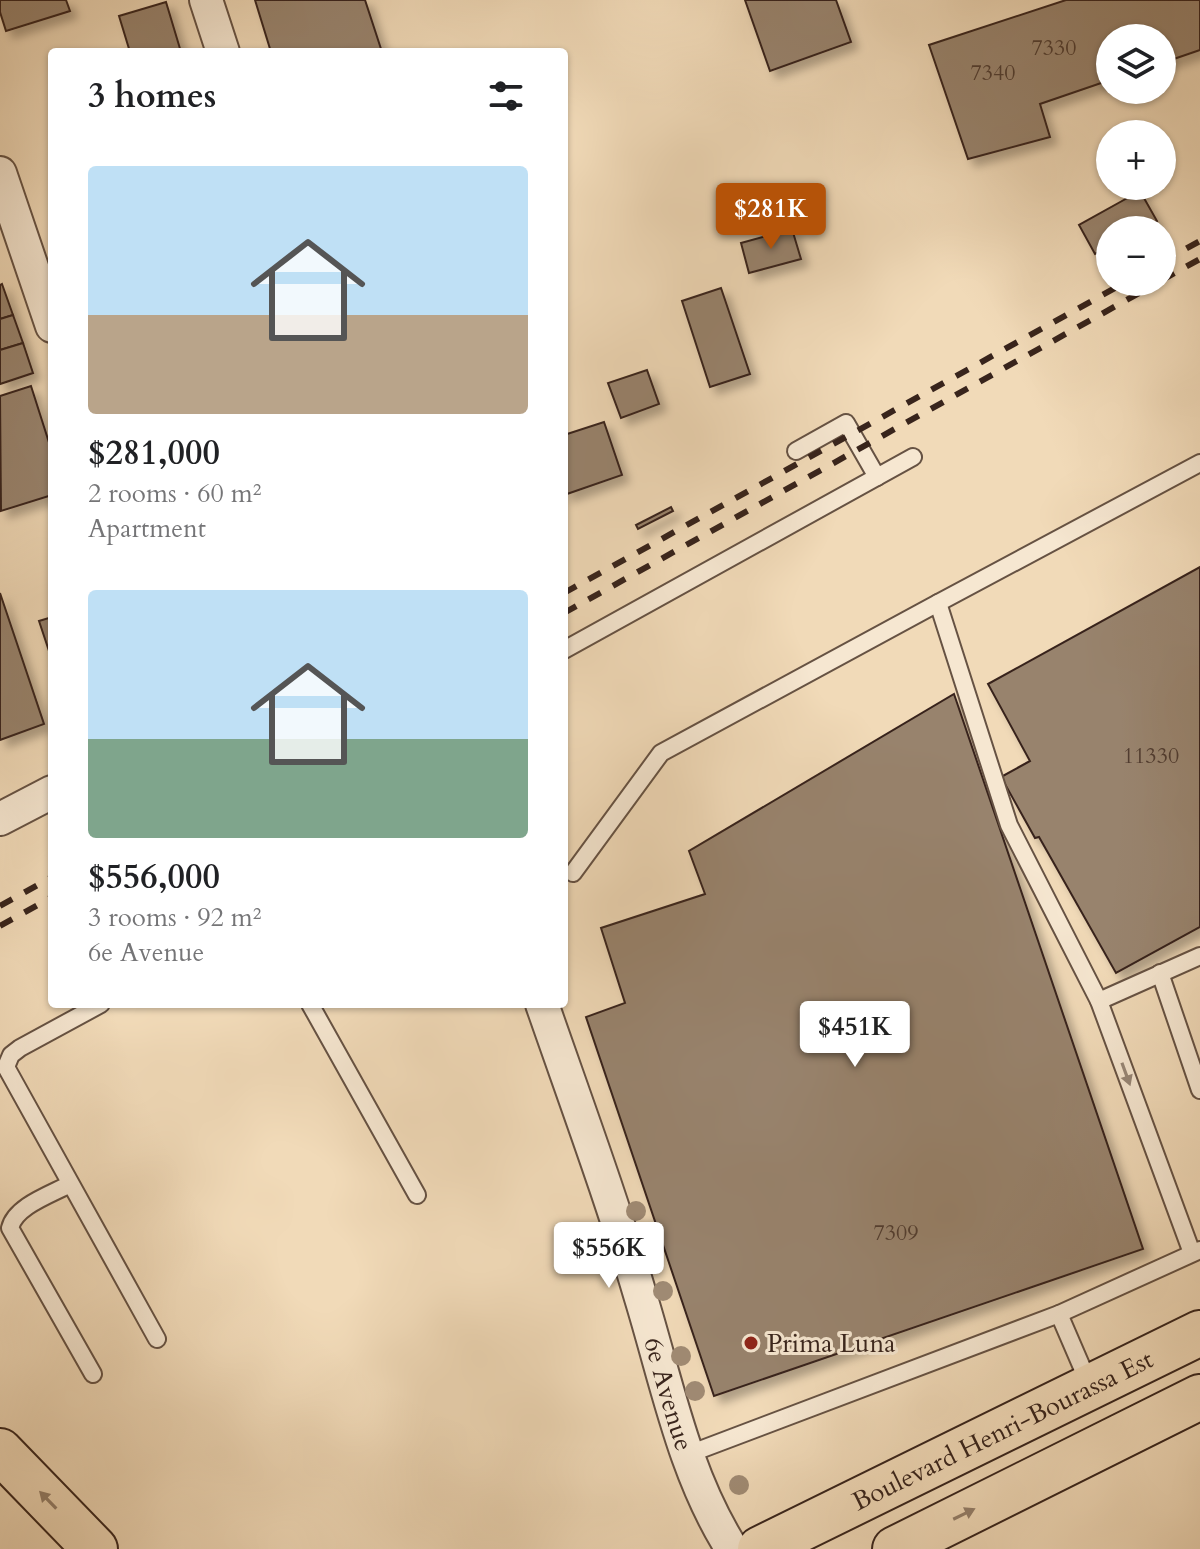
<!DOCTYPE html>
<html lang="en">
<head>
<meta charset="utf-8">
<style>
  :root { --surface:#fff; --page:#f6f6f6; --text:#202124; --muted:#757577; --accent:#b45309 }
  body { margin:0; font-family:Cardo,serif; background:var(--page); color:var(--text); height:100vh; display:flex; flex-direction:column; font-size:30px; white-space:nowrap }
  * { box-sizing:border-box; margin:0 }
  p { font-size:26px; color:var(--muted) }
  .icon { flex:none; width:44px; height:44px; fill:none; stroke:currentColor; stroke-width:2; stroke-linecap:round; stroke-linejoin:round }
  .map { position:relative; flex:1; overflow:hidden }
  .side { position:absolute; left:48px; top:48px; width:520px; height:960px; display:flex; flex-direction:column; background:var(--surface); border-radius:8px; box-shadow:0 2px 6px #0004 }
  .side>* { flex:none }
  .fabs { position:absolute; left:1096px; top:24px; display:grid; gap:16px }
  .fabs a { display:grid; place-items:center; width:80px; height:80px; border-radius:50%; background:var(--surface); box-shadow:0 2px 6px #0004; font-size:40px }
  .price { position:absolute; translate:-50% -68px; padding:0 18px; border-radius:8px; background:#fff; color:#222; font-size:26px; line-height:52px; filter:drop-shadow(0 2px 4px #0008) }
  .price::after { content:''; position:absolute; left:50%; top:48px; width:24px; height:18px; margin-left:-12px; background:inherit; clip-path:polygon(0 0,100% 0,50% 100%) }
  .price.active { background:var(--accent); color:#fff }
  ul { padding:0; list-style:none }
  li { display:grid; align-content:center; gap:16px; height:424px; padding:0 40px }
  li span { display:grid; place-items:center; height:248px; border-radius:8px; color:#555 }
  li>.icon { margin-inline-start:auto }
  span .icon { width:144px; height:144px; fill:#fffc; stroke-width:1 }
  li b { font-size:34px }
  h2 { display:flex; justify-content:space-between; align-items:center; height:96px; padding:0 40px; font-size:34px }
  .map>svg:first-child { display:block }
  .building { fill:#98836d; stroke:#38241c; stroke-width:2; filter:url(#shadow) }
  .lines { fill:none; stroke-linecap:round; stroke-linejoin:round }
  .service-casing { stroke:#665243; stroke-width:20 }
  .minor-casing { stroke:#665243; stroke-width:36 }
  .primary-casing { stroke:#38241c; stroke-width:48 }
  .service { stroke:#f6e7d1; stroke-width:16 }
  .minor { stroke:#f6e7d1; stroke-width:32 }
  .primary { stroke:#f1dab8; stroke-width:44 }
  .rail { stroke:#38241c; stroke-width:6; stroke-dasharray:14 14; stroke-linecap:butt }
  .tree { fill:#a08b74 }
  .oneway { fill:#978676 }
  .oneway2 { fill:#947f6a }
  .poi-dot { fill:#8f2418; stroke:#f6e7d1; stroke-width:3 }
  .labels { text-anchor:middle; stroke-width:6; stroke-linejoin:round; paint-order:stroke }
  .number-label { font-size:22px; fill:#503c30 }
  .poi-label { font-size:26px; fill:#38241c; stroke:#f6e7d1; text-anchor:start }
  .street-label { font-size:26px; fill:#38241c; stroke:#f6e7d1 }
</style>
</head>
<body>
<div class="map">
<svg width="1200" height="1549" viewBox="0 0 1200 1549">
  <defs>
    <filter id="shadow"><feDropShadow dx="7" dy="7" stdDeviation="4" flood-color="#0004"/></filter>
  </defs>
  <rect width="100%" height="100%" fill="#f1dab8"/>
  <filter id="stains"><feTurbulence type="fractalNoise" baseFrequency=".0025" numOctaves="4"/><feColorMatrix values="0 0 0 0 .2 0 0 0 0 .09 0 0 0 0 .02 0 0 0 .5 -.17"/></filter>
  <radialGradient id="worn" r=".72"><stop offset=".6" stop-color="#630" stop-opacity="0"/><stop offset="1" stop-color="#630" stop-opacity=".3"/></radialGradient>
  <g class="building">
    <path d="M 0,0 L 66,0 L 70,11 L 6,31 L 0,12 Z"/>
    <path d="M 255,0 L 365,0 L 382,52 L 271,52 Z"/>
    <path d="M 745,0 L 836,0 L 851,42 L 770,71 Z"/>
    <path d="M 1066,0 L 1200,0 L 1200,50 L 1162,63 L 1162,38 L 1110,38 L 1110,80 L 1040,104 L 1050,137 L 968,159 L 929,45 Z"/>
    <path d="M 166,2 L 181,52 L 130,52 L 119,16 Z"/>
    <path d="M 1140,191 L 1157,221 L 1140,230 L 1110,230 L 1110,246 L 1095,254 L 1079,225 Z"/>
    <path d="M 792,229 L 801,259 L 749,273 L 741,243 Z"/>
    <path d="M 2,284 L 13,315 L 0,319 L 0,285 Z"/>
    <path d="M 721,288 L 750,374 L 710,387 L 682,301 Z"/>
    <path d="M 13,315 L 23,343 L 0,350 L 0,319 Z"/>
    <path d="M 23,343 L 33,373 L 0,384 L 0,350 Z"/>
    <path d="M 647,370 L 659,404 L 621,418 L 608,383 Z"/>
    <path d="M 31,386 L 52,452 L 52,495 L 1,511 L 0,396 Z"/>
    <path d="M 604,422 L 622,475 L 564,495 L 564,435 Z"/>
    <path d="M 671,507 L 673,511 L 638,529 L 636,525 Z"/>
    <path d="M 1200,567 L 1200,927 L 1116,973 L 1039,837 L 1035,838 L 1001,777 L 1030,761 L 988,684 Z"/>
    <path d="M 0,593 L 44,724 L 0,740 Z"/>
    <path d="M 52,617 L 52,660 L 39,621 Z"/>
    <path d="M 954,694 L 1143,1249 L 714,1396 L 586,1017 L 625,1003 L 601,928 L 705,894 L 689,851 Z"/>
  </g>
  <g class="lines">
    <g class="service-casing">
      <g id="service">
        <path d="M 796,451 L 846,423 L 877,477"/>
        <path d="M 564,650 L 913,457"/>
        <path d="M 573,873 L 661,753 L 938,603"/>
        <path d="M 1160,973 L 1200,1090"/>
        <path d="M 1099,1001 L 1200,956"/>
        <path d="M 101,1004 L 20,1048 L 11,1055 L 6,1067 L 157,1339"/>
        <path d="M 310,1004 L 417,1195"/>
        <path d="M 70,1184 C 52,1194 15,1206 10,1228 L 93,1374"/>
        <path d="M 1192,1253 L 1099,1001 L 1009,825 L 938,603 L 1200,463"/>
        <path d="M 1059,1314 L 1200,1250"/>
        <path d="M 689,1454 L 1059,1314 L 1090,1386"/>
      </g>
    </g>
    <g class="minor-casing">
      <g id="minor">
        <path d="M 206,0 L 223,52"/>
        <path d="M 0,173 L 52,326"/>
        <path d="M 0,819 L 52,792"/>
        <path id="s1" d="M 542,1004 C 576,1102 612,1199 641,1298 C 667,1383 684,1474 732,1549"/>
      </g>
    </g>
    <g class="primary-casing">
      <g id="primary">
        <path d="M 0,1451 L 95,1549"/>
        <path id="s2" d="M 760,1549 L 1200,1333"/>
        <path d="M 895,1549 L 1200,1397"/>
      </g>
    </g>
    <use href="#service" class="service"/>
    <use href="#minor" class="minor"/>
    <use href="#primary" class="primary"/>
    <g class="rail">
      <path d="M 1162,262 L 1200,241"/>
      <path d="M 1162,280 L 1200,259"/>
      <path d="M 564,593 L 1126,282"/>
      <path d="M 564,613 L 1159,282"/>
      <path d="M 0,906 L 52,877"/>
      <path d="M 0,926 L 52,897"/>
    </g>
  </g>
  <g class="tree">
    <circle cx="636" cy="1211" r="10"/>
    <circle cx="647" cy="1251" r="10"/>
    <circle cx="663" cy="1291" r="10"/>
    <circle cx="681" cy="1356" r="10"/>
    <circle cx="695" cy="1391" r="10"/>
    <circle cx="739" cy="1485" r="10"/>
  </g>
  <defs><path id="oneway-solid" d="M-6-.8H1V-3.2L6.5 0L1 3.2V.8H-6Z" transform="scale(2)"/></defs>
  <use class="oneway" href="#oneway-solid" transform="translate(1126 1074) rotate(70)"/>
  <g class="oneway2">
    <use href="#oneway-solid" transform="translate(48 1500) rotate(-134)"/>
    <use href="#oneway-solid" transform="translate(964 1514) rotate(-26)"/>
  </g>
  <circle class="poi-dot" cx="751" cy="1343" r="8"/>
  <g class="labels">
    <g class="number-label">
      <text x="1054" y="55">7330</text>
      <text x="993" y="80">7340</text>
      <text x="1151" y="763">11330</text>
      <text x="896" y="1240">7309</text>
    </g>
    <g class="poi-label">
      <text x="767" y="1352">Prima Luna</text>
    </g>
    <g class="street-label">
      <text dy="9" stroke="none"><textPath href="#s1" startOffset="410">6e Avenue</textPath></text>
      <text dy="9" stroke="none"><textPath href="#s2" startOffset="270">Boulevard Henri-Bourassa Est</textPath></text>
    </g>
  </g>
  <rect width="100%" height="100%" filter="url(#stains)"/>
  <rect width="100%" height="100%" fill="url(#worn)"/>
</svg>
<div class="fabs">
<a><svg class="icon" aria-label="layers" viewBox="0 0 24 24"><path d="M12 4l9 5-9 5-9-5zM3 14l9 5 9-5"/></svg></a>
<a>+</a>
<a>−</a>
</div>
<b class="price active" style="left:771px;top:251px">$281K</b>
<b class="price" style="left:855px;top:1069px">$451K</b>
<b class="price" style="left:609px;top:1290px">$556K</b>
<section class="side">
<h2>3 homes<svg class="icon" aria-label="filters" viewBox="0 0 24 24"><path d="M4 7h16M4 17h16"/><circle cx="9" cy="7" r="2"/><circle cx="15" cy="17" r="2"/></svg></h2>
<ul>
<li><span style="background:linear-gradient(#bfe0f5 60%,#b9a48a 0)"><svg class="icon" aria-label="home" viewBox="0 0 24 24"><path d="M3 11l9-7 9 7M6 9v11h12V9"/></svg></span><div><b>$281,000</b><p>2 rooms · 60 m²</p><p>Apartment</p></div></li>
<li><span style="background:linear-gradient(#bfe0f5 60%,#7fa58c 0)"><svg class="icon" aria-label="home" viewBox="0 0 24 24"><path d="M3 11l9-7 9 7M6 9v11h12V9"/></svg></span><div><b>$556,000</b><p>3 rooms · 92 m²</p><p>6e Avenue</p></div></li>
</ul>
</section>
</div>
</body>
</html>
